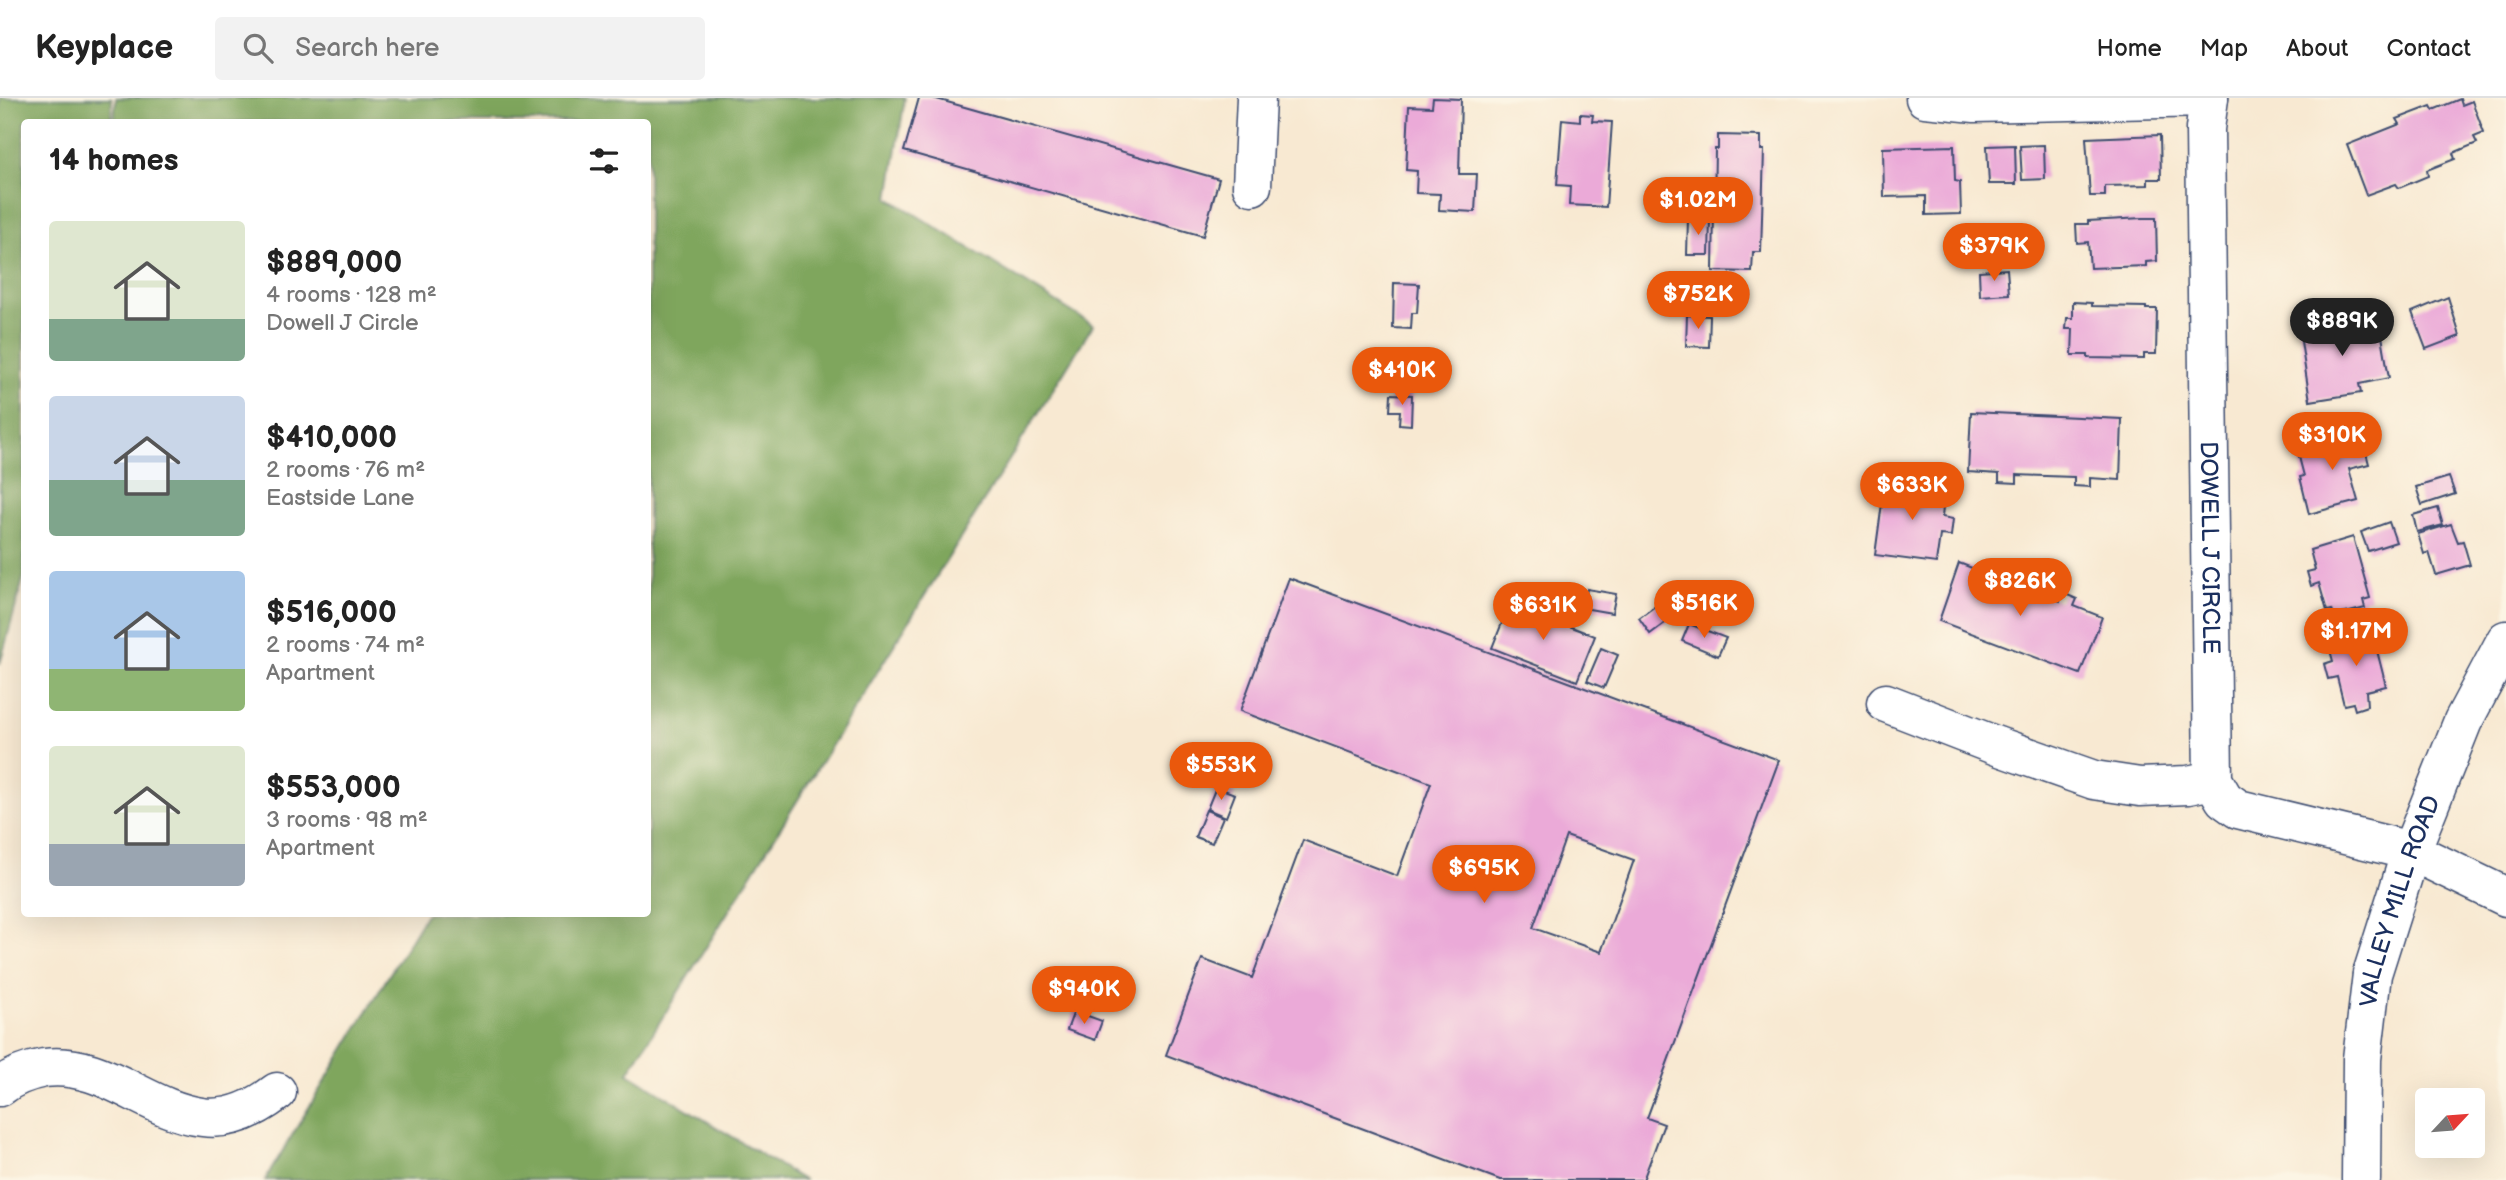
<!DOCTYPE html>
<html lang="en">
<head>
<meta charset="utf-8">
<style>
  :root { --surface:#fff; --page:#f2f2f2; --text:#222; --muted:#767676; --line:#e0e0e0; --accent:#ea580c }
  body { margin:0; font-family:"Balsamiq Sans",sans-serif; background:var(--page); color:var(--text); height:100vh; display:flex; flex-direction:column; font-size:26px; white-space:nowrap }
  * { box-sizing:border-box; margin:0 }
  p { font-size:23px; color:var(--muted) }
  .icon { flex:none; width:38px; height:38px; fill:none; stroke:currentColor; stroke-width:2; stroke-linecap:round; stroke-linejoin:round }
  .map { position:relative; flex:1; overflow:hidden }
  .drawer { position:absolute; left:21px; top:21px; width:630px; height:798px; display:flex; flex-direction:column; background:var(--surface); border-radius:7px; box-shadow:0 7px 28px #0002 }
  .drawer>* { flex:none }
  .needle { width:46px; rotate:64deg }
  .tools { position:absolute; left:2415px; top:990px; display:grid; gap:14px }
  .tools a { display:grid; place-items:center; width:70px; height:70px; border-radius:7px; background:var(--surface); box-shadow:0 7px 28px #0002; font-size:35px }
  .price { position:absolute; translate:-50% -60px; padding:0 16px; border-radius:24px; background:var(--accent); color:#fff; font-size:23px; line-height:46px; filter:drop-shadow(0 2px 4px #0008) }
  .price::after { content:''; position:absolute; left:50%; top:42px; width:21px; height:16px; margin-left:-10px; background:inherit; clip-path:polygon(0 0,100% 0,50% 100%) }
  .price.selected { background:#222; color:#fff }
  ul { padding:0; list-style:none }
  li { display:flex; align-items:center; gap:21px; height:175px; padding:0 28px }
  li span { display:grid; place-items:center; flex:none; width:196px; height:140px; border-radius:7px; color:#555 }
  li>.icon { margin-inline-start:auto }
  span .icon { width:84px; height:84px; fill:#fffc; stroke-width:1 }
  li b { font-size:30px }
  h2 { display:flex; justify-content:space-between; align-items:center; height:84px; padding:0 28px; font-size:30px }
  header { display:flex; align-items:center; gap:42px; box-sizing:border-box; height:98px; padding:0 35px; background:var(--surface); border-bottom:2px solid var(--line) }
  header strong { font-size:33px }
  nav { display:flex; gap:38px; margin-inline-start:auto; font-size:24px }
  .search { width:490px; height:63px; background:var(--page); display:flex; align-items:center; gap:18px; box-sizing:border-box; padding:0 24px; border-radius:7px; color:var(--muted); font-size:26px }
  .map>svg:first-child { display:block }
  .forest { fill:#7fa65d; stroke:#4d6a5e; stroke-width:2 }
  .building { fill:#ebaad8; fill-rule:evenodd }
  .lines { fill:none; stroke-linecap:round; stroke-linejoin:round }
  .minor-casing { stroke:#3c4b6f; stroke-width:41 }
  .minor { stroke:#fff; stroke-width:38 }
  .labels { text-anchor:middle; stroke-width:5; stroke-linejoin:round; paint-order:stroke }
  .street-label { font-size:24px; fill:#1b2f5e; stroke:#fcf5e5 }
</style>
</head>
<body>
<header>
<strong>Keyplace</strong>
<div class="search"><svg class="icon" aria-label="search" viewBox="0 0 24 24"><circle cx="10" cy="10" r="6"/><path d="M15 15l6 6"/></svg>Search here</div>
<nav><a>Home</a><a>Map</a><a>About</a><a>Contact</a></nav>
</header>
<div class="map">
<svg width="2506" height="1082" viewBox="0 0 2506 1082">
  <rect width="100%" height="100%" fill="#fcf5e5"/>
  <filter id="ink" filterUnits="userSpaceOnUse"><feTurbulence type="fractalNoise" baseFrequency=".0143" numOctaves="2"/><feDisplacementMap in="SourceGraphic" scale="14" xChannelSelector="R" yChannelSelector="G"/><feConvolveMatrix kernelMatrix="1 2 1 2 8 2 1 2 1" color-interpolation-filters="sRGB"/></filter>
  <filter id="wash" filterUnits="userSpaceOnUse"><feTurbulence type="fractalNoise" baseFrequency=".00686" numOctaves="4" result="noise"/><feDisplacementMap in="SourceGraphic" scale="28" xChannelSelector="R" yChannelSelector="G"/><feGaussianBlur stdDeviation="1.57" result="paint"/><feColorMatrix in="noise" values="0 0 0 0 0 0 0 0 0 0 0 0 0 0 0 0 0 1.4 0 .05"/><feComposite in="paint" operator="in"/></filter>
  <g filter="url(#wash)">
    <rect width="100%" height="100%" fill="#f8e9d2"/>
    <g class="forest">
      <path d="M 0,0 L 112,0 L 111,24 L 24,24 L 24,478 L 0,566 Z"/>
      <path d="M 116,0 L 905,0 L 889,100 L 1093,227 L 628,975 L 803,1082 L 265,1082 L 426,816 L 648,816 L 648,24 L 114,24 Z"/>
    </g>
    <g id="blocks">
      <g class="building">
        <path d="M 919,0 L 933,0 L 1219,81 L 1203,138 L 904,53 Z"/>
        <path d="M 1433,0 L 1461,1 L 1459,76 L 1477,76 L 1475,114 L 1439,112 L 1440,96 L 1416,95 L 1417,73 L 1406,72 L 1409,8 L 1432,9 Z"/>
        <path d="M 2460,1 L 2462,7 L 2472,3 L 2484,35 L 2474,39 L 2477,45 L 2453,55 L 2455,61 L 2427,72 L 2428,78 L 2399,90 L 2396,86 L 2366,97 L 2347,47 L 2400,26 L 2397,21 L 2431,8 L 2433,12 Z"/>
        <path d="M 1580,16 L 1593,17 L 1592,23 L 1612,24 L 1606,109 L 1569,107 L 1570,88 L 1557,87 L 1562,21 L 1580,23 Z"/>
        <path d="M 1718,37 L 1761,38 L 1761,52 L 1764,52 L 1761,154 L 1753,154 L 1752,174 L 1713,173 L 1715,51 L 1718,51 Z"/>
        <path d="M 2160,37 L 2161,81 L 2148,81 L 2148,87 L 2105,88 L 2105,98 L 2090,98 L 2086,40 Z"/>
        <path d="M 2015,47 L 2016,86 L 1989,86 L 1987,48 Z"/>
        <path d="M 2044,47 L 2045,81 L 2022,82 L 2020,48 Z"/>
        <path d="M 1954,48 L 1955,83 L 1960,84 L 1961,116 L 1926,117 L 1926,98 L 1884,99 L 1883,50 Z"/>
        <path d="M 1688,120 L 1710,121 L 1709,157 L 1687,157 Z"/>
        <path d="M 2143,120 L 2156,120 L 2157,163 L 2146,164 L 2146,168 L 2090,170 L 2088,144 L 2077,145 L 2076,126 L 2088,126 L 2088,123 Z"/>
        <path d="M 2007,171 L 2009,196 L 1980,198 L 1979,173 Z"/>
        <path d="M 1394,185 L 1419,186 L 1417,215 L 1412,215 L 1411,231 L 1393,230 Z"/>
        <path d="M 2448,199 L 2460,238 L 2426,251 L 2412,214 Z"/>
        <path d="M 2073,204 L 2092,205 L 2092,208 L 2146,209 L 2146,211 L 2157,211 L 2156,256 L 2144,256 L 2144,261 L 2088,260 L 2088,257 L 2072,257 L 2073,231 L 2066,231 L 2067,220 L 2073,220 Z"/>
        <path d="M 1687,217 L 1710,218 L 1709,249 L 1686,248 Z"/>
        <path d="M 2348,222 L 2349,228 L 2373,224 L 2373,227 L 2380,226 L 2389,280 L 2359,286 L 2361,295 L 2310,303 L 2299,230 Z"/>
        <path d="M 1391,296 L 1412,297 L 1411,327 L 1399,326 L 1400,313 L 1390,313 Z"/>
        <path d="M 1971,314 L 2122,321 L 2120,382 L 2090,380 L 2090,389 L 2074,388 L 2074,379 L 2017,377 L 2017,385 L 1999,384 L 1999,376 L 1968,374 Z"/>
        <path d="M 2360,332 L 2369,366 L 2349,371 L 2358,403 L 2309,416 L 2300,379 L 2304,378 L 2299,359 L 2319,353 L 2317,343 Z"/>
        <path d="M 2449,379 L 2455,396 L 2422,407 L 2416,389 Z"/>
        <path d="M 1885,383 L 1945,390 L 1942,419 L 1953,421 L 1951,438 L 1940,437 L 1936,465 L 1875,457 Z"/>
        <path d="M 2438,410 L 2443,427 L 2417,434 L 2413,417 Z"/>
        <path d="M 2389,424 L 2396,444 L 2368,453 L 2361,434 Z"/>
        <path d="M 2451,426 L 2458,444 L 2463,443 L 2470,467 L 2436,477 L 2429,454 L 2424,456 L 2418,436 Z"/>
        <path d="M 2353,439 L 2370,500 L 2363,502 L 2365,510 L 2334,518 L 2332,512 L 2327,513 L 2319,485 L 2311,488 L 2307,474 L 2315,472 L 2310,452 Z"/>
        <path d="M 1959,465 L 1990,477 L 1993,470 L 2009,476 L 2007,482 L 2060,503 L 2063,495 L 2077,501 L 2074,508 L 2102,519 L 2080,576 L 1939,523 Z"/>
        <path d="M 1289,480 L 1779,662 L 1647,1020 L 1664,1026 L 1643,1082 L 1500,1082 L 1166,957 L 1202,861 L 1252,880 L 1303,742 L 1397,778 L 1431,685 L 1240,613 ZM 1566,738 L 1634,762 L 1601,854 L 1533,830 Z"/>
        <path d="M 1587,491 L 1616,496 L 1612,515 L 1583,510 Z"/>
        <path d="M 1510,505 L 1595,538 L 1577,583 L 1492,550 Z"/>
        <path d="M 1658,506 L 1669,522 L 1650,536 L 1639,520 Z"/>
        <path d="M 1689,526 L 1726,540 L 1718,558 L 1682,543 Z"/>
        <path d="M 2372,533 L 2386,588 L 2366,593 L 2367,608 L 2355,612 L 2353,605 L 2344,607 L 2337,579 L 2328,581 L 2324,566 L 2333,563 L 2328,545 Z"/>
        <path d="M 1601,550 L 1618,557 L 1604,590 L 1587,583 Z"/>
        <path d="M 1216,689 L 1235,696 L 1226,719 L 1207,711 Z"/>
        <path d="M 1206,712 L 1223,719 L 1212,745 L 1195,739 Z"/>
        <path d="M 1074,913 L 1102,923 L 1095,942 L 1067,932 Z"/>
      </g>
    </g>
  </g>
  <g filter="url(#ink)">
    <use href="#blocks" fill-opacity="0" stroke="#3c4b6f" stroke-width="2"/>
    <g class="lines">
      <g class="minor-casing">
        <g id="minor">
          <path d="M 1925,0 L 1975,5 L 2209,0"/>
          <path id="s1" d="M 2209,0 L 2205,31 L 2213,682 L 2224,701 L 2238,711 L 2411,753 L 2506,799"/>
          <path d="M 1252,88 L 1256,0"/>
          <path d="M 1886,605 L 1997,648 L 2094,682 L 2140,689 L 2188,687 L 2213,682"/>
          <path d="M 0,989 C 12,979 29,973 44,970 C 103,962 146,1012 202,1019 C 230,1023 255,1011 277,994"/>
          <path id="s2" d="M 2361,1082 L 2362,961 L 2372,876 L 2411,753 L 2463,623 L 2506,542"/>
        </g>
      </g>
      <use href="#minor" class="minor"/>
    </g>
  </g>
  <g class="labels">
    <g class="street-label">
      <text dy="8" stroke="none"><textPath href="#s1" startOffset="450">DOWELL J CIRCLE</textPath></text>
      <text dy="8" stroke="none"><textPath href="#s2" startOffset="284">VALLEY MILL ROAD</textPath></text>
    </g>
  </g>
</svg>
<div class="tools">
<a><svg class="needle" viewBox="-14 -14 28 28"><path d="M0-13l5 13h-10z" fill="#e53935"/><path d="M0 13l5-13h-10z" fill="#767676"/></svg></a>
</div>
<b class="price" style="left:1698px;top:139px">$1.02M</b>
<b class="price" style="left:1994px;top:185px">$379K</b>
<b class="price" style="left:1698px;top:233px">$752K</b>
<b class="price selected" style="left:2342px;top:260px">$889K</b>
<b class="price" style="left:1402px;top:309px">$410K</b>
<b class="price" style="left:2332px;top:374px">$310K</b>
<b class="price" style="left:1912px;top:424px">$633K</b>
<b class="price" style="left:2020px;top:520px">$826K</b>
<b class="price" style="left:1704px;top:542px">$516K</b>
<b class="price" style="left:1543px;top:544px">$631K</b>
<b class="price" style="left:2356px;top:570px">$1.17M</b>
<b class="price" style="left:1221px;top:704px">$553K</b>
<b class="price" style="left:1484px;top:807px">$695K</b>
<b class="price" style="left:1084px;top:928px">$940K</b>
<section class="drawer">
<h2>14 homes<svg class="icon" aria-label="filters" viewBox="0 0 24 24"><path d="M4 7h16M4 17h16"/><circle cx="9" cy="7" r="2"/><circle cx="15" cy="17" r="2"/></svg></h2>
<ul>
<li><span style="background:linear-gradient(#dfe7d0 70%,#7fa58c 0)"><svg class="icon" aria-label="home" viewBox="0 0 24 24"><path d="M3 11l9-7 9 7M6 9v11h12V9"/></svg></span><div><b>$889,000</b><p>4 rooms · 128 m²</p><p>Dowell J Circle</p></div></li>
<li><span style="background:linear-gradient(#c9d6e8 60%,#7fa58c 0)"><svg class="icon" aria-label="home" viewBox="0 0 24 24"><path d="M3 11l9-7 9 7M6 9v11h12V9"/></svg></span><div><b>$410,000</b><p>2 rooms · 76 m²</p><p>Eastside Lane</p></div></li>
<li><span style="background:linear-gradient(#a9c7e8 70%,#8fb573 0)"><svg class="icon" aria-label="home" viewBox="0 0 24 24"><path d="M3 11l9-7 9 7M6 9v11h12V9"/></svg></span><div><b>$516,000</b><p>2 rooms · 74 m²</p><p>Apartment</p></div></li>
<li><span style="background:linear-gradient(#dfe7d0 70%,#9aa5b1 0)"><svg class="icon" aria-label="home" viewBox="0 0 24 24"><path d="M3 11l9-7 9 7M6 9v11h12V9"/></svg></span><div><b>$553,000</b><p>3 rooms · 98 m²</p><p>Apartment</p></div></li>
</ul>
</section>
</div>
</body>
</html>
